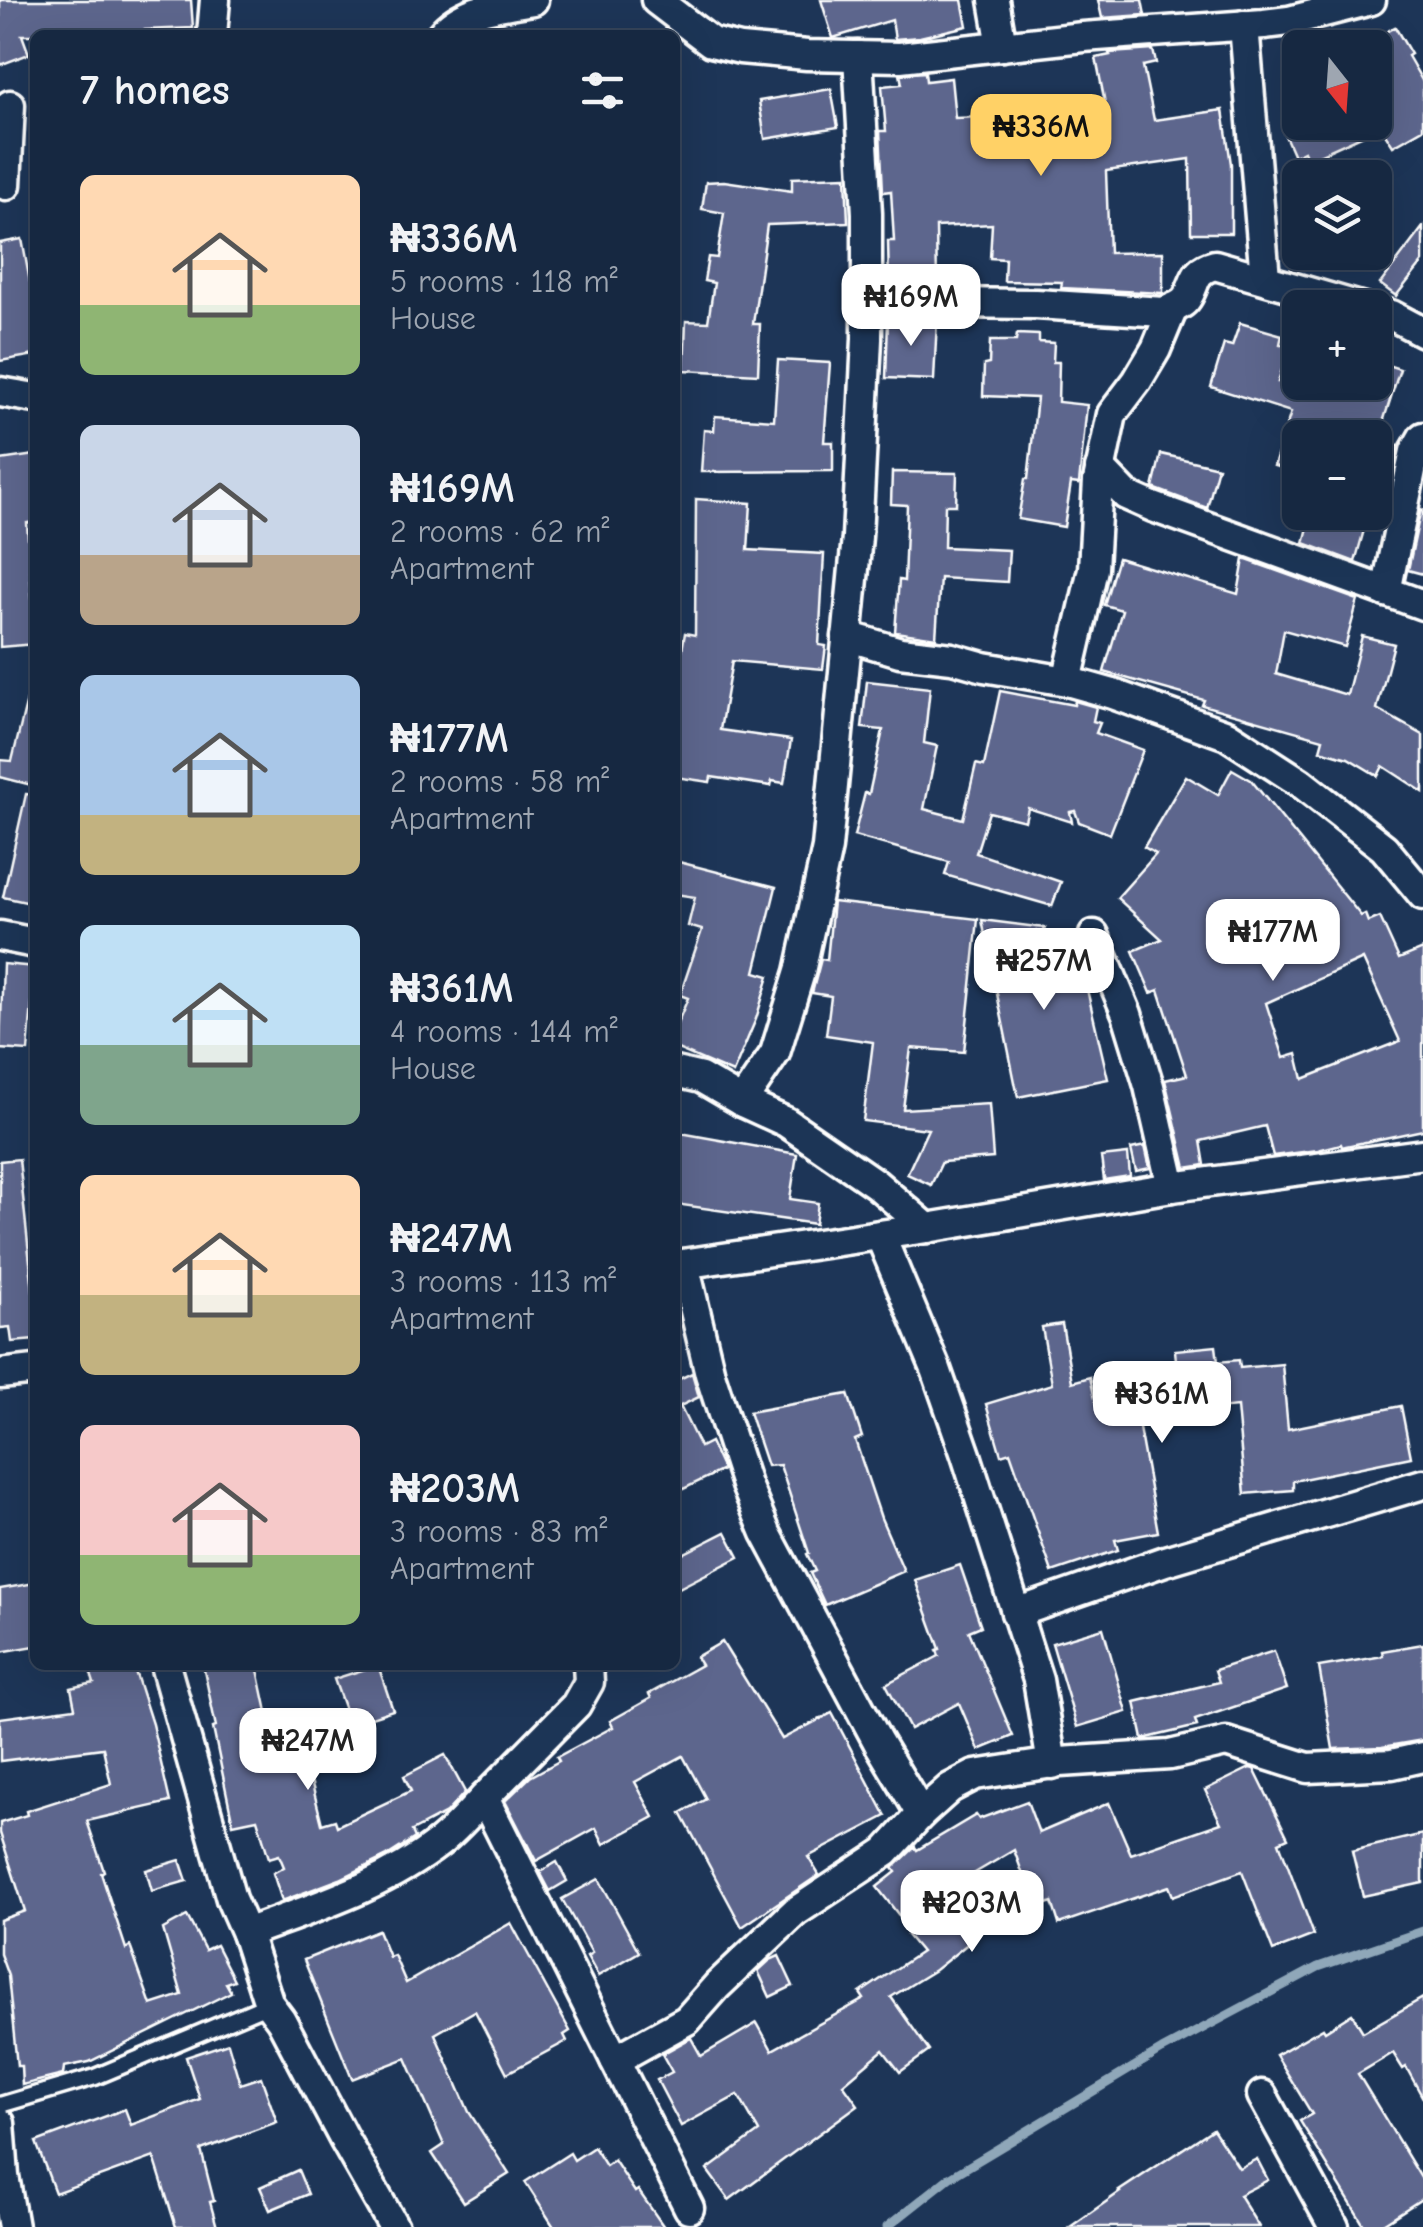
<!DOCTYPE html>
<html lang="en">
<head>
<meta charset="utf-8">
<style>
  :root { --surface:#162841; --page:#23344c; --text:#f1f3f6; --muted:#9ea6b1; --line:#35445a; --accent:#ffd166 }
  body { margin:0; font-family:"Comic Neue",sans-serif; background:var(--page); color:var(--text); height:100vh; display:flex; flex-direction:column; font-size:38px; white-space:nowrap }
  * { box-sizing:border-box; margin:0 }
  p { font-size:32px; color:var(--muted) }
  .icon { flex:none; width:55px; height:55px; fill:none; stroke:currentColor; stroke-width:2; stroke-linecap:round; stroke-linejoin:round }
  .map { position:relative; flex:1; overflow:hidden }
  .side { position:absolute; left:30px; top:30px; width:650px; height:1640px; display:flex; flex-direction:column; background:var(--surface); border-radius:15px; box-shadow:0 10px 40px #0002,0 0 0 2px var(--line) }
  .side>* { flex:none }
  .needle { width:65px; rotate:163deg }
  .fabs { position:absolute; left:1282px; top:30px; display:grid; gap:20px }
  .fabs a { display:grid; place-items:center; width:110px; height:110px; border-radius:15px; background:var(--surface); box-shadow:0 10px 40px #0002,0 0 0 2px var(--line); font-size:50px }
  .price { position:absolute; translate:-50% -85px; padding:0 22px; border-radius:20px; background:#fff; color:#222; font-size:32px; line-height:65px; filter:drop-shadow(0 2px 5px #0008) }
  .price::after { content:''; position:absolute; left:50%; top:60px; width:30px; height:22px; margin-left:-15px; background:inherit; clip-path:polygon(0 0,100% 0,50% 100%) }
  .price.selected { background:var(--accent); color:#111 }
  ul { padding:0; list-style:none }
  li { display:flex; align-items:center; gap:30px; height:250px; padding:0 50px }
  li span { display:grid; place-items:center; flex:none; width:280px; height:200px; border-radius:15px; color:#555 }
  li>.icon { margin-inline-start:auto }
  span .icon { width:120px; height:120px; fill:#fffc; stroke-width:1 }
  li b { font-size:42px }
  h2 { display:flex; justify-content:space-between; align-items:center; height:120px; padding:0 50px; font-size:42px }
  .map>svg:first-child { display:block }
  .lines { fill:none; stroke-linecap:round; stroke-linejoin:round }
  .stream { stroke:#8fa7b9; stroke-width:9 }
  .building { fill:#5d668d; stroke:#fff; stroke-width:2.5; fill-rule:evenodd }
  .lane-casing { stroke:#fff; stroke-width:21 }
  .street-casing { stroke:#fff; stroke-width:35 }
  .lane { stroke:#1d3557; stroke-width:14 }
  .street { stroke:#1d3557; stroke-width:28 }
</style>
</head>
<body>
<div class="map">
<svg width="1423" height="2227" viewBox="0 0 1423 2227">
  <rect width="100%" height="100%" fill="#1d3557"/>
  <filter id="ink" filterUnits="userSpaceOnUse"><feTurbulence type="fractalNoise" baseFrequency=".01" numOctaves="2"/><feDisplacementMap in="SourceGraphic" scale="20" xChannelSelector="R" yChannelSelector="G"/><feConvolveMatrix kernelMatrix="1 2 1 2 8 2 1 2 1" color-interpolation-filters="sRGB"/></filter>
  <g filter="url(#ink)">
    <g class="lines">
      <path class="stream" d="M 887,2227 L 949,2178 L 1162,2050 L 1318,1967 L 1423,1931"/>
    </g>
    <g class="building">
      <path d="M 0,0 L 191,0 L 193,28 L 145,30 L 146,35 L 22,35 L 29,54 L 0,65 Z"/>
      <path d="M 821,0 L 962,0 L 967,26 L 920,37 L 895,39 L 892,20 L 833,38 Z"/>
      <path d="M 1098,0 L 1142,0 L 1145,15 L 1102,18 Z"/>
      <path d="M 1395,27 L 1411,54 L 1408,56 L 1423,82 L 1423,129 L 1393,146 L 1381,127 L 1308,160 L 1304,151 L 1294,156 L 1283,131 L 1303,122 L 1375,122 L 1375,38 Z"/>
      <path d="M 1153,50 L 1156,63 L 1143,66 L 1154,120 L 1223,110 L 1231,164 L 1231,233 L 1191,233 L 1190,159 L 1106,171 L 1109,253 L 1163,252 L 1163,293 L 1061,288 L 1062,282 L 1004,281 L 1005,259 L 990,258 L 992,224 L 936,227 L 937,285 L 889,285 L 888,241 L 894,241 L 891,191 L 883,192 L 880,131 L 886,131 L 882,86 L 902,84 L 900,74 L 925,72 L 926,81 L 951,78 L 955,118 L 1107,113 L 1096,58 L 1110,55 L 1109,53 Z"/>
      <path d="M 831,89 L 838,127 L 765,139 L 759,101 Z"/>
      <path d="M 846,176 L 848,222 L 767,225 L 753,324 L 760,324 L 758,374 L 684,370 L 686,321 L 708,322 L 714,283 L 704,281 L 708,257 L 717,258 L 724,213 L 702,209 L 706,182 L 724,181 L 792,191 L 792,178 Z"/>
      <path d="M 1423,227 L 1423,262 L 1396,296 L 1380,284 Z"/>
      <path d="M 22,239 L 30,282 L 35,281 L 35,355 L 0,361 L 0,243 Z"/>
      <path d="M 888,320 L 937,320 L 934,380 L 886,378 Z"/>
      <path d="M 1240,323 L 1282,335 L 1280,344 L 1289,347 L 1278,382 L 1375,382 L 1375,361 L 1400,369 L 1378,438 L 1300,438 L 1300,473 L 1274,466 L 1291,412 L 1211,387 L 1224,344 L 1232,346 Z"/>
      <path d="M 1017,334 L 1039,335 L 1039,342 L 1054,343 L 1053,362 L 1059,362 L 1058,402 L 1087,405 L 1079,484 L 1071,483 L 1064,527 L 1018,519 L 1025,479 L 1028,479 L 1037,398 L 983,396 L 984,365 L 989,364 L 990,341 L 1016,341 Z"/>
      <path d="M 778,360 L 830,363 L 824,442 L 833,442 L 833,471 L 701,472 L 704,430 L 714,431 L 715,416 L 774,420 Z"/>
      <path d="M 1375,441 L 1398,446 L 1383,522 L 1375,521 Z"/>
      <path d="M 1161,454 L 1218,467 L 1207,508 L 1153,488 Z"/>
      <path d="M 35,455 L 35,522 L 27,523 L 35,644 L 0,647 L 0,460 Z"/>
      <path d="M 892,472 L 957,473 L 956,505 L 945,505 L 944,547 L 1009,550 L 1007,582 L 940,578 L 936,638 L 895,632 L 899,580 L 904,581 L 907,505 L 891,504 Z"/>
      <path d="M 696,499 L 751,503 L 748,550 L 824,554 L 819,645 L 826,646 L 823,669 L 732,661 L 720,730 L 791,740 L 784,783 L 772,781 L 771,786 L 711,777 L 710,782 L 675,777 L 675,691 L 685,633 L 695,635 Z"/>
      <path d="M 1421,509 L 1423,510 L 1423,574 L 1408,570 Z"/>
      <path d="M 1312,512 L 1369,512 L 1355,562 L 1304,543 Z"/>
      <path d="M 1118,558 L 1238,594 L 1244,559 L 1358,600 L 1345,647 L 1284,630 L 1276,674 L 1347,695 L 1362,636 L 1394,644 L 1377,709 L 1423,735 L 1423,792 L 1383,766 L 1378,776 L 1348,758 L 1320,750 L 1323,739 L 1202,705 L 1204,700 L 1104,672 L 1122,610 L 1104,605 Z"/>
      <path d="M 867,681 L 930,688 L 924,743 L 937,746 L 924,809 L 963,819 L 976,764 L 984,766 L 1000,691 L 1074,705 L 1075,701 L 1096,707 L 1093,721 L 1100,723 L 1096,733 L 1143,750 L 1110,834 L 1079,822 L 1075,811 L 1070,812 L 1072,822 L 1028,808 L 1025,821 L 989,812 L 976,853 L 1061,882 L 1052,906 L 945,875 L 949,862 L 854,836 L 865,793 L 869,794 L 883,730 L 862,728 Z"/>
      <path d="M 27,700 L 35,701 L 35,786 L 0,777 L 0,760 L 12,761 Z"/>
      <path d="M 1232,769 L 1251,780 L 1361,916 L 1365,914 L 1368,922 L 1380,917 L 1399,959 L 1423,949 L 1423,1130 L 1346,1146 L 1342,1147 L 1341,1144 L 1318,1150 L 1273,1156 L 1265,1126 L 1201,1141 L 1205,1165 L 1186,1168 L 1165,1080 L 1187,1075 L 1159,990 L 1151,993 L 1133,951 L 1162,939 L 1117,898 L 1156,854 L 1144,847 L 1186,776 L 1218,795 ZM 1363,959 L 1400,1041 L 1303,1079 L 1297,1054 L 1284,1058 L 1266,1003 Z"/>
      <path d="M 26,794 L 35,795 L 35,904 L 3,897 Z"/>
      <path d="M 675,861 L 776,887 L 755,972 L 769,976 L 756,1019 L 733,1073 L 675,1048 L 675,1029 L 688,998 L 680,995 L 702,930 L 688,926 L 695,897 L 675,894 Z"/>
      <path d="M 833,902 L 978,919 L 964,1052 L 911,1048 L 903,1109 L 989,1104 L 993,1158 L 942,1162 L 931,1185 L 907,1174 L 928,1129 L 863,1121 L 873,1042 L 826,1035 L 831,996 L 812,993 L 821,959 L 827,960 Z"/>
      <path d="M 982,920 L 1045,928 L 1032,966 L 1085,958 L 1094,980 L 1085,981 L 1108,1079 L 1018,1097 Z"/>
      <path d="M 3,964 L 35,967 L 28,1051 L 0,1049 Z"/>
      <path d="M 675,1132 L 797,1154 L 790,1199 L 818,1203 L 815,1224 L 675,1204 Z"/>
      <path d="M 1145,1146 L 1150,1168 L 1136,1171 L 1131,1149 Z"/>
      <path d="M 1128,1154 L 1130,1176 L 1104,1180 L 1101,1157 Z"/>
      <path d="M 19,1159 L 35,1310 L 35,1340 L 12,1342 L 10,1327 L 0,1328 L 0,1161 Z"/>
      <path d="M 1062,1324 L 1072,1382 L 1090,1377 L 1098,1412 L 1179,1391 L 1175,1350 L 1216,1346 L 1218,1362 L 1239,1360 L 1240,1368 L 1282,1364 L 1288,1429 L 1401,1406 L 1411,1457 L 1293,1481 L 1293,1490 L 1245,1494 L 1237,1407 L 1137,1417 L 1158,1532 L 1115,1540 L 1118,1550 L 1052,1572 L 1010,1452 L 1001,1455 L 986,1404 L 1052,1384 L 1042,1327 Z"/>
      <path d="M 692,1373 L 699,1397 L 680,1406 L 700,1447 L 710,1442 L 723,1470 L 675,1493 L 675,1381 Z"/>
      <path d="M 848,1394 L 862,1437 L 855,1440 L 881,1518 L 904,1571 L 825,1605 L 810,1573 L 815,1571 L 807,1554 L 809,1553 L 780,1465 L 767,1466 L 749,1412 Z"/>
      <path d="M 726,1532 L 739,1557 L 675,1590 L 675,1558 Z"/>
      <path d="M 960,1565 L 981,1626 L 969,1631 L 1013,1736 L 979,1750 L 959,1703 L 910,1729 L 886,1684 L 939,1656 L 937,1650 L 940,1649 L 915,1580 Z"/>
      <path d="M 35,1583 L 35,1646 L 0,1652 L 0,1589 Z"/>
      <path d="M 1103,1628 L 1127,1712 L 1077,1727 L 1052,1643 Z"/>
      <path d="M 722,1642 L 782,1739 L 832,1713 L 886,1816 L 808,1857 L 819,1875 L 742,1927 L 681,1813 L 706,1799 L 683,1756 L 635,1782 L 654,1817 L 604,1844 L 596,1828 L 536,1861 L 505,1801 L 530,1777 L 559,1761 L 557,1757 L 613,1727 L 610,1721 L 651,1698 L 649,1694 L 701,1665 L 696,1657 Z"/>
      <path d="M 1423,1644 L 1423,1740 L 1382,1747 L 1333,1749 L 1319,1667 L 1383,1656 L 1382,1651 Z"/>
      <path d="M 1274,1651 L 1287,1689 L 1195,1720 L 1197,1726 L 1143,1739 L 1135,1702 L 1219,1682 L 1215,1670 Z"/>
      <path d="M 88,1665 L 133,1665 L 152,1724 L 170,1802 L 87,1821 L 104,1871 L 101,1873 L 126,1949 L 130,1946 L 151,2005 L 182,1995 L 163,1929 L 187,1916 L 205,1950 L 216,1945 L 234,1980 L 226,1983 L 231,1992 L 89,2062 L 64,2067 L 63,2075 L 22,2085 L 21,2066 L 17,2066 L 8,1976 L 0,1954 L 0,1920 L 25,1911 L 0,1833 L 0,1823 L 27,1815 L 26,1811 L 111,1784 L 103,1748 L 0,1761 L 0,1718 L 75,1708 L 71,1688 L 94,1683 Z"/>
      <path d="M 203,1665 L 257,1665 L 276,1754 L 303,1748 L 322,1824 L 335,1820 L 337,1826 L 411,1791 L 404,1776 L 445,1755 L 465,1792 L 446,1813 L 412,1831 L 415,1838 L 387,1856 L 340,1879 L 282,1901 L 273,1873 L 284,1867 L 279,1855 L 269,1858 L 257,1819 L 233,1824 L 213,1728 L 216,1727 Z"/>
      <path d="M 378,1665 L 393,1710 L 350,1724 L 334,1679 Z"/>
      <path d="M 1250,1768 L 1254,1769 L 1288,1838 L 1279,1842 L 1314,1935 L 1273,1951 L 1242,1871 L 1173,1896 L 1169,1886 L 1059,1924 L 1052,1902 L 1035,1908 L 1014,1850 L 934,1897 L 970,1942 L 935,1970 L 891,1997 L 929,2051 L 900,2072 L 883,2050 L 843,2084 L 858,2105 L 729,2200 L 707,2170 L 759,2132 L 738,2095 L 681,2126 L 657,2080 L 672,2072 L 662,2054 L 691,2038 L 701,2056 L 757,2023 L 772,2050 L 864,1999 L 860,1993 L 921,1952 L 907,1935 L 911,1931 L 877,1887 L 896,1872 L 893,1868 L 915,1847 L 917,1850 L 976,1815 L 979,1819 L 1027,1801 L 1039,1833 L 1109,1803 L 1131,1854 L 1221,1823 L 1205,1790 Z"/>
      <path d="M 1423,1834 L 1423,1883 L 1363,1896 L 1352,1851 Z"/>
      <path d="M 180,1860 L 187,1881 L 152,1891 L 146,1870 Z"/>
      <path d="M 557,1862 L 567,1881 L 550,1891 L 540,1872 Z"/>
      <path d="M 599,1879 L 639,1952 L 598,1976 L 587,1956 L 592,1953 L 562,1899 Z"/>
      <path d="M 511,1923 L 570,2031 L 564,2035 L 567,2041 L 507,2073 L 475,2011 L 435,2034 L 469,2112 L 509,2174 L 464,2202 L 432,2153 L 444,2145 L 406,2058 L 352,2079 L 304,1960 L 378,1930 L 389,1957 L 394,1955 L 406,1983 Z"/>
      <path d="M 779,1956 L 793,1986 L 770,1997 L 758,1971 L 770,1960 Z"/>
      <path d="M 1423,1998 L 1423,2098 L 1406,2067 L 1403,2069 L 1393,2053 L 1358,2074 L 1423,2181 L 1423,2198 L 1378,2227 L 1365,2227 L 1300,2121 L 1312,2114 L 1276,2055 L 1323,2028 L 1325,2031 L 1352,2014 L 1363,2032 Z"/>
      <path d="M 228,2043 L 240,2084 L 261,2077 L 277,2122 L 201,2150 L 214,2201 L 210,2202 L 217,2227 L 176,2227 L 154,2157 L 55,2193 L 36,2142 L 125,2109 L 131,2125 L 200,2099 L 186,2057 Z"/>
      <path d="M 1213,2129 L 1239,2168 L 1257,2159 L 1268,2180 L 1239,2195 L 1259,2227 L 1070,2227 L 1120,2192 L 1119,2191 Z"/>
      <path d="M 594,2147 L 606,2166 L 614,2160 L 635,2192 L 638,2190 L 664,2227 L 554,2227 L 525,2182 L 570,2153 L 574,2160 Z"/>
      <path d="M 298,2170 L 308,2194 L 270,2210 L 260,2187 Z"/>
    </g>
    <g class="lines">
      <g class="lane-casing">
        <path id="lane" d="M 0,2105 L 95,2077 L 269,2004"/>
      </g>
      <g class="street-casing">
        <g id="street">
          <path d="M 656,0 L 711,42 L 740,49 L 807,55 L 900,57 L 1083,37 L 1264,24 L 1289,21 L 1371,0"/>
          <path d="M 994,0 L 1002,46"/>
          <path d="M 1244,25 L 1265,278"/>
          <path d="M 212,35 L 215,0"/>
          <path d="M 441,35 C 463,8 500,6 533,0"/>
          <path d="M 6,185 L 10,105"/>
          <path d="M 867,302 L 1036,304 L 1164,312 C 1172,308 1182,306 1187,298 C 1197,282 1192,271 1215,265 L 1364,308"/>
          <path d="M 1375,311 L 1391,315 L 1423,332"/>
          <path d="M 0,392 L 35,398"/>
          <path d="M 1100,468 L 1126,495 L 1153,507 L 1423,605"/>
          <path d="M 1386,592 L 1415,451 L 1423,437"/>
          <path d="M 847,636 L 900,652 L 952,658 L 984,667 L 1067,681 L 1113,694 L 1227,735 L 1301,783 L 1384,848 L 1423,895"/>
          <path d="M 1067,681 L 1093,569 L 1098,481 L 1112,414 L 1137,381 L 1156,349 L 1173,308"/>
          <path d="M 1094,935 L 1127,1014 L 1149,1086 L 1172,1187"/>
          <path d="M 0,936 L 35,943"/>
          <path d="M 675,1072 L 701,1078 L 742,1102 L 786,1122 L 876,1184 L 927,1228"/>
          <path d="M 742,1102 L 775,1053 L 800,972 L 827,848 L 857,537 L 867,339 L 867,213 L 858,56"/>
          <path d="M 880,1235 L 936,1369 L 966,1455 L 1038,1680 L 1052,1764"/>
          <path d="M 684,1264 L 710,1374 L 746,1485 L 766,1533 L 878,1742 L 921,1814"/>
          <path d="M 675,1265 L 927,1228 L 1172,1187 L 1423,1154"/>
          <path d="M 0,1374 L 35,1370"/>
          <path d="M 1016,1613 L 1165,1561 L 1423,1484"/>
          <path d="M 165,1665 L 231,1899 L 246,1933 L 269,2004 L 281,2020 L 344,2139 L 394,2227"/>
          <path d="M 484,1798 L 576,1705 L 589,1682 L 588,1665"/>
          <path d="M 246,1933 C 313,1908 383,1887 440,1842 C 456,1829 470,1813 484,1798 L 689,2208"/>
          <path d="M 615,2060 L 687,2020 L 717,1986 L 795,1912 L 886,1852 L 921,1814 L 950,1788 L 975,1775 L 1060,1762 L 1170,1755 L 1226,1742 L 1308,1768 L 1392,1764 L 1423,1757"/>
          <path d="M 1262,2095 L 1334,2227"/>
          <path d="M 0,2123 L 4,2176 L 13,2227"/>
        </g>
      </g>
      <use href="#lane" class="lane"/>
      <use href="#street" class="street"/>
    </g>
  </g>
</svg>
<div class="fabs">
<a><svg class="needle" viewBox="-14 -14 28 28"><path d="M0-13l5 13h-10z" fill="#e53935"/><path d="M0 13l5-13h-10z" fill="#9ea6b1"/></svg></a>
<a><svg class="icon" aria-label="layers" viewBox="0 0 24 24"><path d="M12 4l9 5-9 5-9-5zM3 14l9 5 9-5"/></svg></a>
<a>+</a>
<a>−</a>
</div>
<b class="price selected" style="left:1041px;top:179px">₦336M</b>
<b class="price" style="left:911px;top:349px">₦169M</b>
<b class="price" style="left:1273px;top:984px">₦177M</b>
<b class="price" style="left:1044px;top:1013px">₦257M</b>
<b class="price" style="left:1162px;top:1446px">₦361M</b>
<b class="price" style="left:308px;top:1793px">₦247M</b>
<b class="price" style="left:972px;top:1955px">₦203M</b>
<section class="side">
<h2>7 homes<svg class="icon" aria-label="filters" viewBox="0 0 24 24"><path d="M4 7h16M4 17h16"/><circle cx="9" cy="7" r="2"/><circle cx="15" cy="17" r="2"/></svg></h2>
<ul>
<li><span style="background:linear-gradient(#ffd9b3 65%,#8fb573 0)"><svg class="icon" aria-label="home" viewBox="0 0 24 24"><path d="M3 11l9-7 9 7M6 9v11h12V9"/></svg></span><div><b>₦336M</b><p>5 rooms · 118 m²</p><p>House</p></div></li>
<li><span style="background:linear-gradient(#c9d6e8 65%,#b9a48a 0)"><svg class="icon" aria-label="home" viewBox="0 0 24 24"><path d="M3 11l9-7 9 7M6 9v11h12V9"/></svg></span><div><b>₦169M</b><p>2 rooms · 62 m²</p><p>Apartment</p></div></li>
<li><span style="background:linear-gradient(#a9c7e8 70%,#c2b280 0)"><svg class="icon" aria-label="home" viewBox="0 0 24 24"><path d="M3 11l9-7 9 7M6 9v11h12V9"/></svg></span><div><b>₦177M</b><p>2 rooms · 58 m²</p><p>Apartment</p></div></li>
<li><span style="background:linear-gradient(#bfe0f5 60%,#7fa58c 0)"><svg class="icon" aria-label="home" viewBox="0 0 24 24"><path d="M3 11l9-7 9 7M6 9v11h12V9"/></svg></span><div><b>₦361M</b><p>4 rooms · 144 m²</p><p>House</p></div></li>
<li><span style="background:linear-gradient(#ffd9b3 60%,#c2b280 0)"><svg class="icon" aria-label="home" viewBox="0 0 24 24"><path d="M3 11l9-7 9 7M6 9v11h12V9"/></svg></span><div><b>₦247M</b><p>3 rooms · 113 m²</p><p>Apartment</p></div></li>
<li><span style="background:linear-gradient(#f6c9c9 65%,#8fb573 0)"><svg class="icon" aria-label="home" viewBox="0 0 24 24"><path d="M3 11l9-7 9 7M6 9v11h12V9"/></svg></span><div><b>₦203M</b><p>3 rooms · 83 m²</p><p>Apartment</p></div></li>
</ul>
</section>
</div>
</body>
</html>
